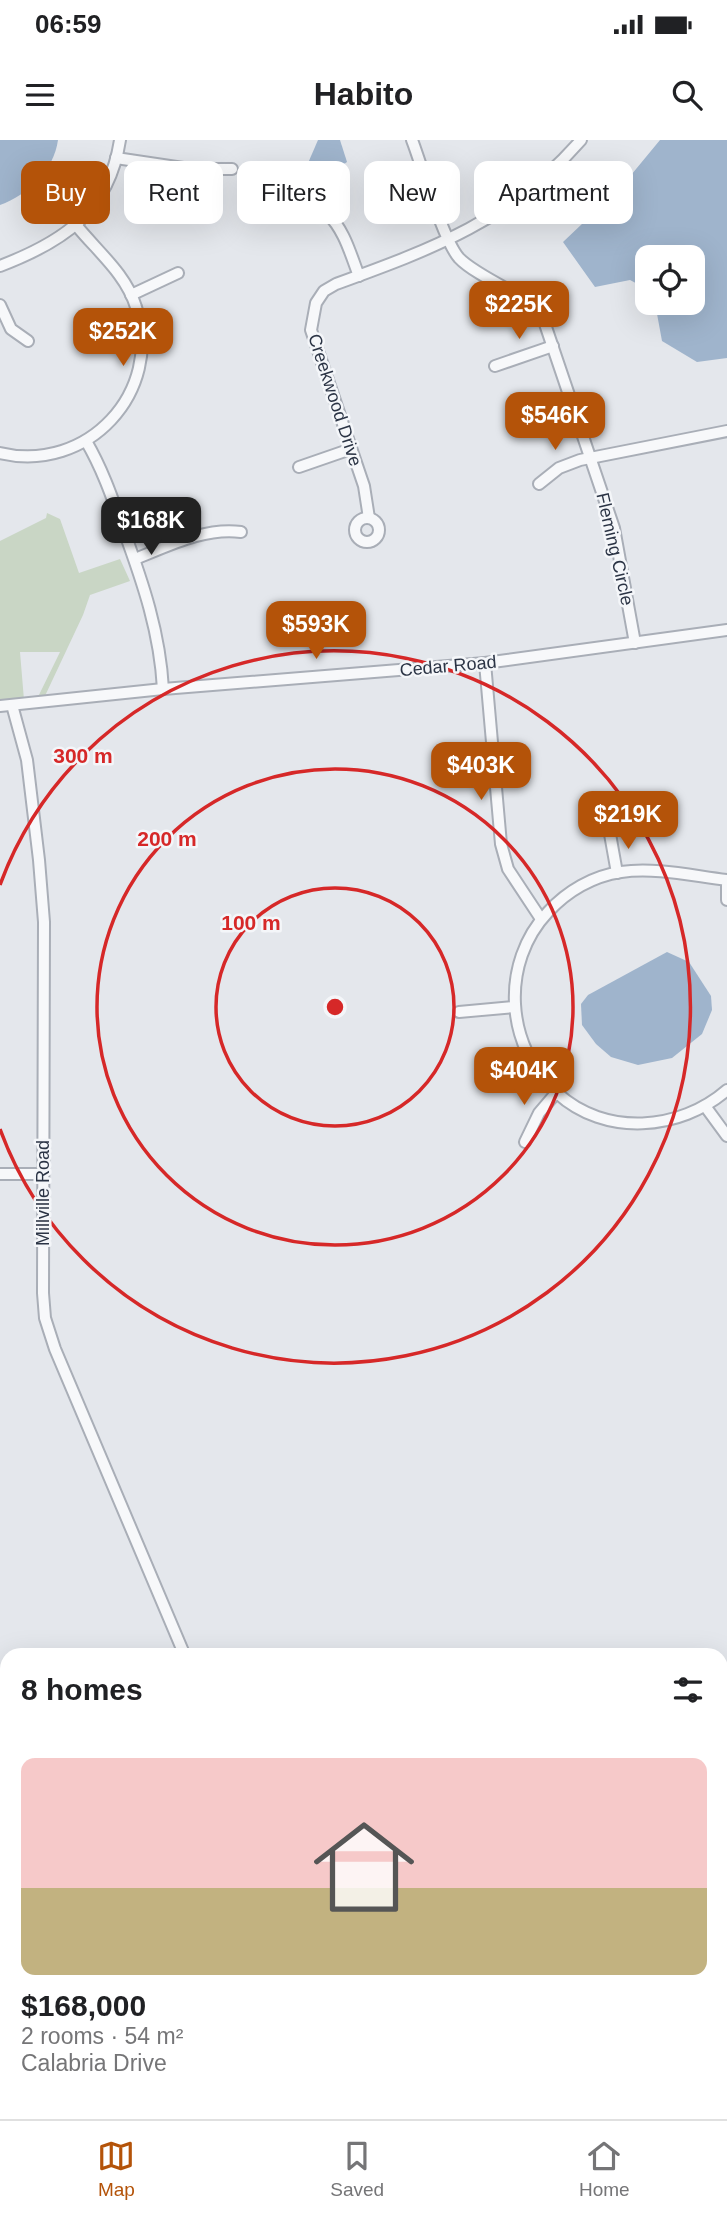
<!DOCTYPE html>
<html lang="en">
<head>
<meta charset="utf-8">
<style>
  :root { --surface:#fff; --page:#f6f6f6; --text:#202124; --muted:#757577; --line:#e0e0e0; --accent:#b45309 }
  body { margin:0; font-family:Arial,sans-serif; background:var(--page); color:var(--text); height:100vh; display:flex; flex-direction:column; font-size:26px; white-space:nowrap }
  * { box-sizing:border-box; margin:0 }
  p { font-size:23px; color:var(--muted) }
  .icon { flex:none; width:38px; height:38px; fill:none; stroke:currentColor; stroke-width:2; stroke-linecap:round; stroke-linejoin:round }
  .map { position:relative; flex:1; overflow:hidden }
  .drawer { position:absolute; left:0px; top:1508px; width:728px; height:471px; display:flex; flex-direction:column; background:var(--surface); border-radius:21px 21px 0 0; box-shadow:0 7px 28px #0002 }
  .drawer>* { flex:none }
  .hud { position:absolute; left:21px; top:21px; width:686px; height:63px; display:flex; gap:14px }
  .fabs { position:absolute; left:635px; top:105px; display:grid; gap:14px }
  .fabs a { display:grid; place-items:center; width:70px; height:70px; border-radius:14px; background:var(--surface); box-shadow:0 7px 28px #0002; font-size:35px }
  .price { position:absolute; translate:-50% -60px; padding:0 16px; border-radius:14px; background:var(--accent); color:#fff; font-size:23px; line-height:46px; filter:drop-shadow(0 2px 4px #0008) }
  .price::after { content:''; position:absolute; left:50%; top:42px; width:21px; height:16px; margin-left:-10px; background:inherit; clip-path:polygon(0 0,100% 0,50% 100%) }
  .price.current { background:#222; color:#fff }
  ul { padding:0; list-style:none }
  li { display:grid; align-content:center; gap:14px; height:371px; padding:0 21px }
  li span { display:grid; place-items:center; height:217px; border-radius:14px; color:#555 }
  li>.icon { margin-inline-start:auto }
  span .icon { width:126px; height:126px; fill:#fffc; stroke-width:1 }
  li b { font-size:30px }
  h2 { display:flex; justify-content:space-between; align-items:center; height:84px; padding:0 21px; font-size:30px }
  .tag { padding:0 24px; border-radius:14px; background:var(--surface); box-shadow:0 7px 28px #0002; font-size:24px; line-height:63px }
  .tag.current { background:var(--accent); color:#fff }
  .status { display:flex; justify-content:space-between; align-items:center; height:49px; padding:0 35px; background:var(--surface); direction:ltr }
  .status svg { height:19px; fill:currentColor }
  header { display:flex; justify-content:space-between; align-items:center; height:91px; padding:0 21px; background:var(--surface); font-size:32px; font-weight:600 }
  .menu { display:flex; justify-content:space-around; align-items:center; height:98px; border-top:2px solid var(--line); background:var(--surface); font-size:19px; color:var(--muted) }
  .menu a { display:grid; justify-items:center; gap:4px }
  .menu .current { color:var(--accent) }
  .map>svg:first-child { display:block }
  .green { fill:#c9d6c5 }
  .water { fill:#9fb4cc }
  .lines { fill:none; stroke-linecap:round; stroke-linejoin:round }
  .minor-casing { stroke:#a9aeb7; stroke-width:14 }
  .major-casing { stroke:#a3abb8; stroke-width:16 }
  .minor { stroke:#f7f8fa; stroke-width:10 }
  .major { stroke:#fff; stroke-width:12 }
  .ring { fill:none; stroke:#d62828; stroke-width:3.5 }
  .labels { text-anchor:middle; stroke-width:5; stroke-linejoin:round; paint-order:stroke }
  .street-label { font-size:18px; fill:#2b3445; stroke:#f4f6f9 }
  .centre { fill:#d62828; stroke:#f4f6f9; stroke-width:3.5 }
  .ring-label { font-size:21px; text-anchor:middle; font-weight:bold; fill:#d62828; stroke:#f4f6f9; stroke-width:5; stroke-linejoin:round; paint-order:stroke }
</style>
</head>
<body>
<div class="status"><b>06:59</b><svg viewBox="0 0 49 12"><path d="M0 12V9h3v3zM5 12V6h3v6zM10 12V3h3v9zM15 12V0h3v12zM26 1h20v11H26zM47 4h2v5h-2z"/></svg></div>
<header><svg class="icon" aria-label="menu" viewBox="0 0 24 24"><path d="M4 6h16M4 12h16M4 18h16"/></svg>Habito<svg class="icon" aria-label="search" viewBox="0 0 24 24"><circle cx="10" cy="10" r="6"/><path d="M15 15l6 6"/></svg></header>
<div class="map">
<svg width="727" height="1979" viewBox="0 0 727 1979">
  <rect width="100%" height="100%" fill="#e4e7ec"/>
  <path class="green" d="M 47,373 L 60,379 L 79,433 L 120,419 L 130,441 L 90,455 L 83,475 L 44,558 L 37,559 L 60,512 L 20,512 L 24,560 L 0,561 L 0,401 L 46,378 Z"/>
  <g class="water">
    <path d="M 0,0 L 58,0 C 54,30 28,55 0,65 Z"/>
    <path d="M 318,0 L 340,0 L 347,22 L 312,46 L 302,37 Z"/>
    <path d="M 660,0 L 727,0 L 727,218 L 697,222 L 662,201 L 655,163 L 693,163 L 693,117 L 648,117 L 647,149 L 630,140 L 595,147 L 563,102 L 622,46 Z"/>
    <path d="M 667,812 L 689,822 L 711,856 L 712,870 L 702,894 L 672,918 L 638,925 L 611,917 L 596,904 L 582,885 L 581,864 L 588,855 Z"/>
  </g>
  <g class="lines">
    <g class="minor-casing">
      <g id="minor">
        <path d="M 412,0 C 422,26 443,100 459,118 C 473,133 511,150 530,162 L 538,170 L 545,184 L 614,388 L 635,503"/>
        <path d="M 116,18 L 190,29 L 232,29"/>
        <path d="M 327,73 C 345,91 350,113 359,136"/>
        <path d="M 0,126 C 63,102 109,72 120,0"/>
        <path d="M 131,155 L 178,133"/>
        <path d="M 0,165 L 11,189 L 28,201"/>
        <path d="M 495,226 L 553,206"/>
        <path d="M 86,301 C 103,330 113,360 124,391 C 143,443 160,493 163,549"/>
        <path d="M 0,313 C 87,334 164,252 136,167 C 126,134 97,111 76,85"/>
        <path d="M 299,327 L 351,309"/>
        <path d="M 539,344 L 559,328 L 580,320 L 727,291"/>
        <circle cx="367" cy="390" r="12"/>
        <path d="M 369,378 L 364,346 L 311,190 L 316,163 L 324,151 L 336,144 C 432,109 512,80 581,0"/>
        <path d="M 135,419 C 168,406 205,387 241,392"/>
        <path d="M 485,523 L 501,704 L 508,729 L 541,779"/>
        <path d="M 12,565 L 27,620 L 39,720 L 44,782 L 43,1153 L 45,1178 L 55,1209 L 185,1516"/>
        <path d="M 0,566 L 163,549 L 485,523 L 727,490"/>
        <path d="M 610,694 L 617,733"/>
        <path d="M 727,740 C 693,736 655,727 621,732 C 593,736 567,751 548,772 C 500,823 505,906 557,953 C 605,997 680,991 727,950"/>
        <path d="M 727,745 L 727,760"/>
        <path d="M 459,872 L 514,867"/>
        <path d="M 705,966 L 727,996"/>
        <path d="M 525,1002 L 539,973 L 556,953"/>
        <path d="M 0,1034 L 43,1034"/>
        <path d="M 381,1972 L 384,1979"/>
        <path d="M 264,1977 L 266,1979"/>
      </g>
    </g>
    <g class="major-casing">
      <g id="major">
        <path d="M 721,1634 L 727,1630"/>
        <path d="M 721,1653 L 727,1649"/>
        <path d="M 0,1929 L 7,1928"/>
        <path d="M 0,1943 L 7,1941"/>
      </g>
    </g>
    <use href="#minor" class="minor"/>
    <use href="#major" class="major"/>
  </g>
  <g class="ring">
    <circle cx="335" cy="867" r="119"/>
    <circle cx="335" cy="867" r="238"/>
    <path d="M0 745A356 356 0 1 1 0 989"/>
  </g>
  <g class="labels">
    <g class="street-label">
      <text transform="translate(335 260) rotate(72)" y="6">Creekwood Drive</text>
      <text transform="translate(615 409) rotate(77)" y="6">Fleming Circle</text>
      <text transform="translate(448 526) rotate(-5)" y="6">Cedar Road</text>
      <text transform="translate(43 1053) rotate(-90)" y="6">Millville Road</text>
    </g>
  </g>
  <circle cx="335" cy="867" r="10" class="centre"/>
  <g class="ring-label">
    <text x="83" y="623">300 m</text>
    <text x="167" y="706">200 m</text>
    <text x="251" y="790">100 m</text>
  </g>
</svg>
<div class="fabs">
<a><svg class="icon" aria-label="locate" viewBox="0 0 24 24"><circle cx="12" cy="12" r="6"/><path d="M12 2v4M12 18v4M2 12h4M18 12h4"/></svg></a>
</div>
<b class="price" style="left:519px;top:201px">$225K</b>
<b class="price" style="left:123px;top:228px">$252K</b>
<b class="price" style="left:555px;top:312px">$546K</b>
<b class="price current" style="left:151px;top:417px">$168K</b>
<b class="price" style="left:316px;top:521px">$593K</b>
<b class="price" style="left:481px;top:662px">$403K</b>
<b class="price" style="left:628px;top:711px">$219K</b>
<b class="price" style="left:524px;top:967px">$404K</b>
<div class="hud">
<a class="tag current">Buy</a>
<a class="tag">Rent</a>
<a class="tag">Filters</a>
<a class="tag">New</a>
<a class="tag">Apartment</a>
</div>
<section class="drawer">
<h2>8 homes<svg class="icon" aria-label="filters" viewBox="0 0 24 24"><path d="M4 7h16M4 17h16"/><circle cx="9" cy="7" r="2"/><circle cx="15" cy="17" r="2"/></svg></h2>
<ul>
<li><span style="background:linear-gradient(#f6c9c9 60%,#c2b280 0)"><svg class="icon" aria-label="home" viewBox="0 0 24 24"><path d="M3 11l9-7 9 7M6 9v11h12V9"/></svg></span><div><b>$168,000</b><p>2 rooms · 54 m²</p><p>Calabria Drive</p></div></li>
</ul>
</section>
</div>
<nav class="menu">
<a class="current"><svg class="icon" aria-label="map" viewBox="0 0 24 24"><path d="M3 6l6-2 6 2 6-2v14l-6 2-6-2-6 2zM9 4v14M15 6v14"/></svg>Map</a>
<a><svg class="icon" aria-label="saved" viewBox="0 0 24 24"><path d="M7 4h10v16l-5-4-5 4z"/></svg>Saved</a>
<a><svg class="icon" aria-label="home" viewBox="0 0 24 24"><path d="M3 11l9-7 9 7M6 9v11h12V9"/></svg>Home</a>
</nav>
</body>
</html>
